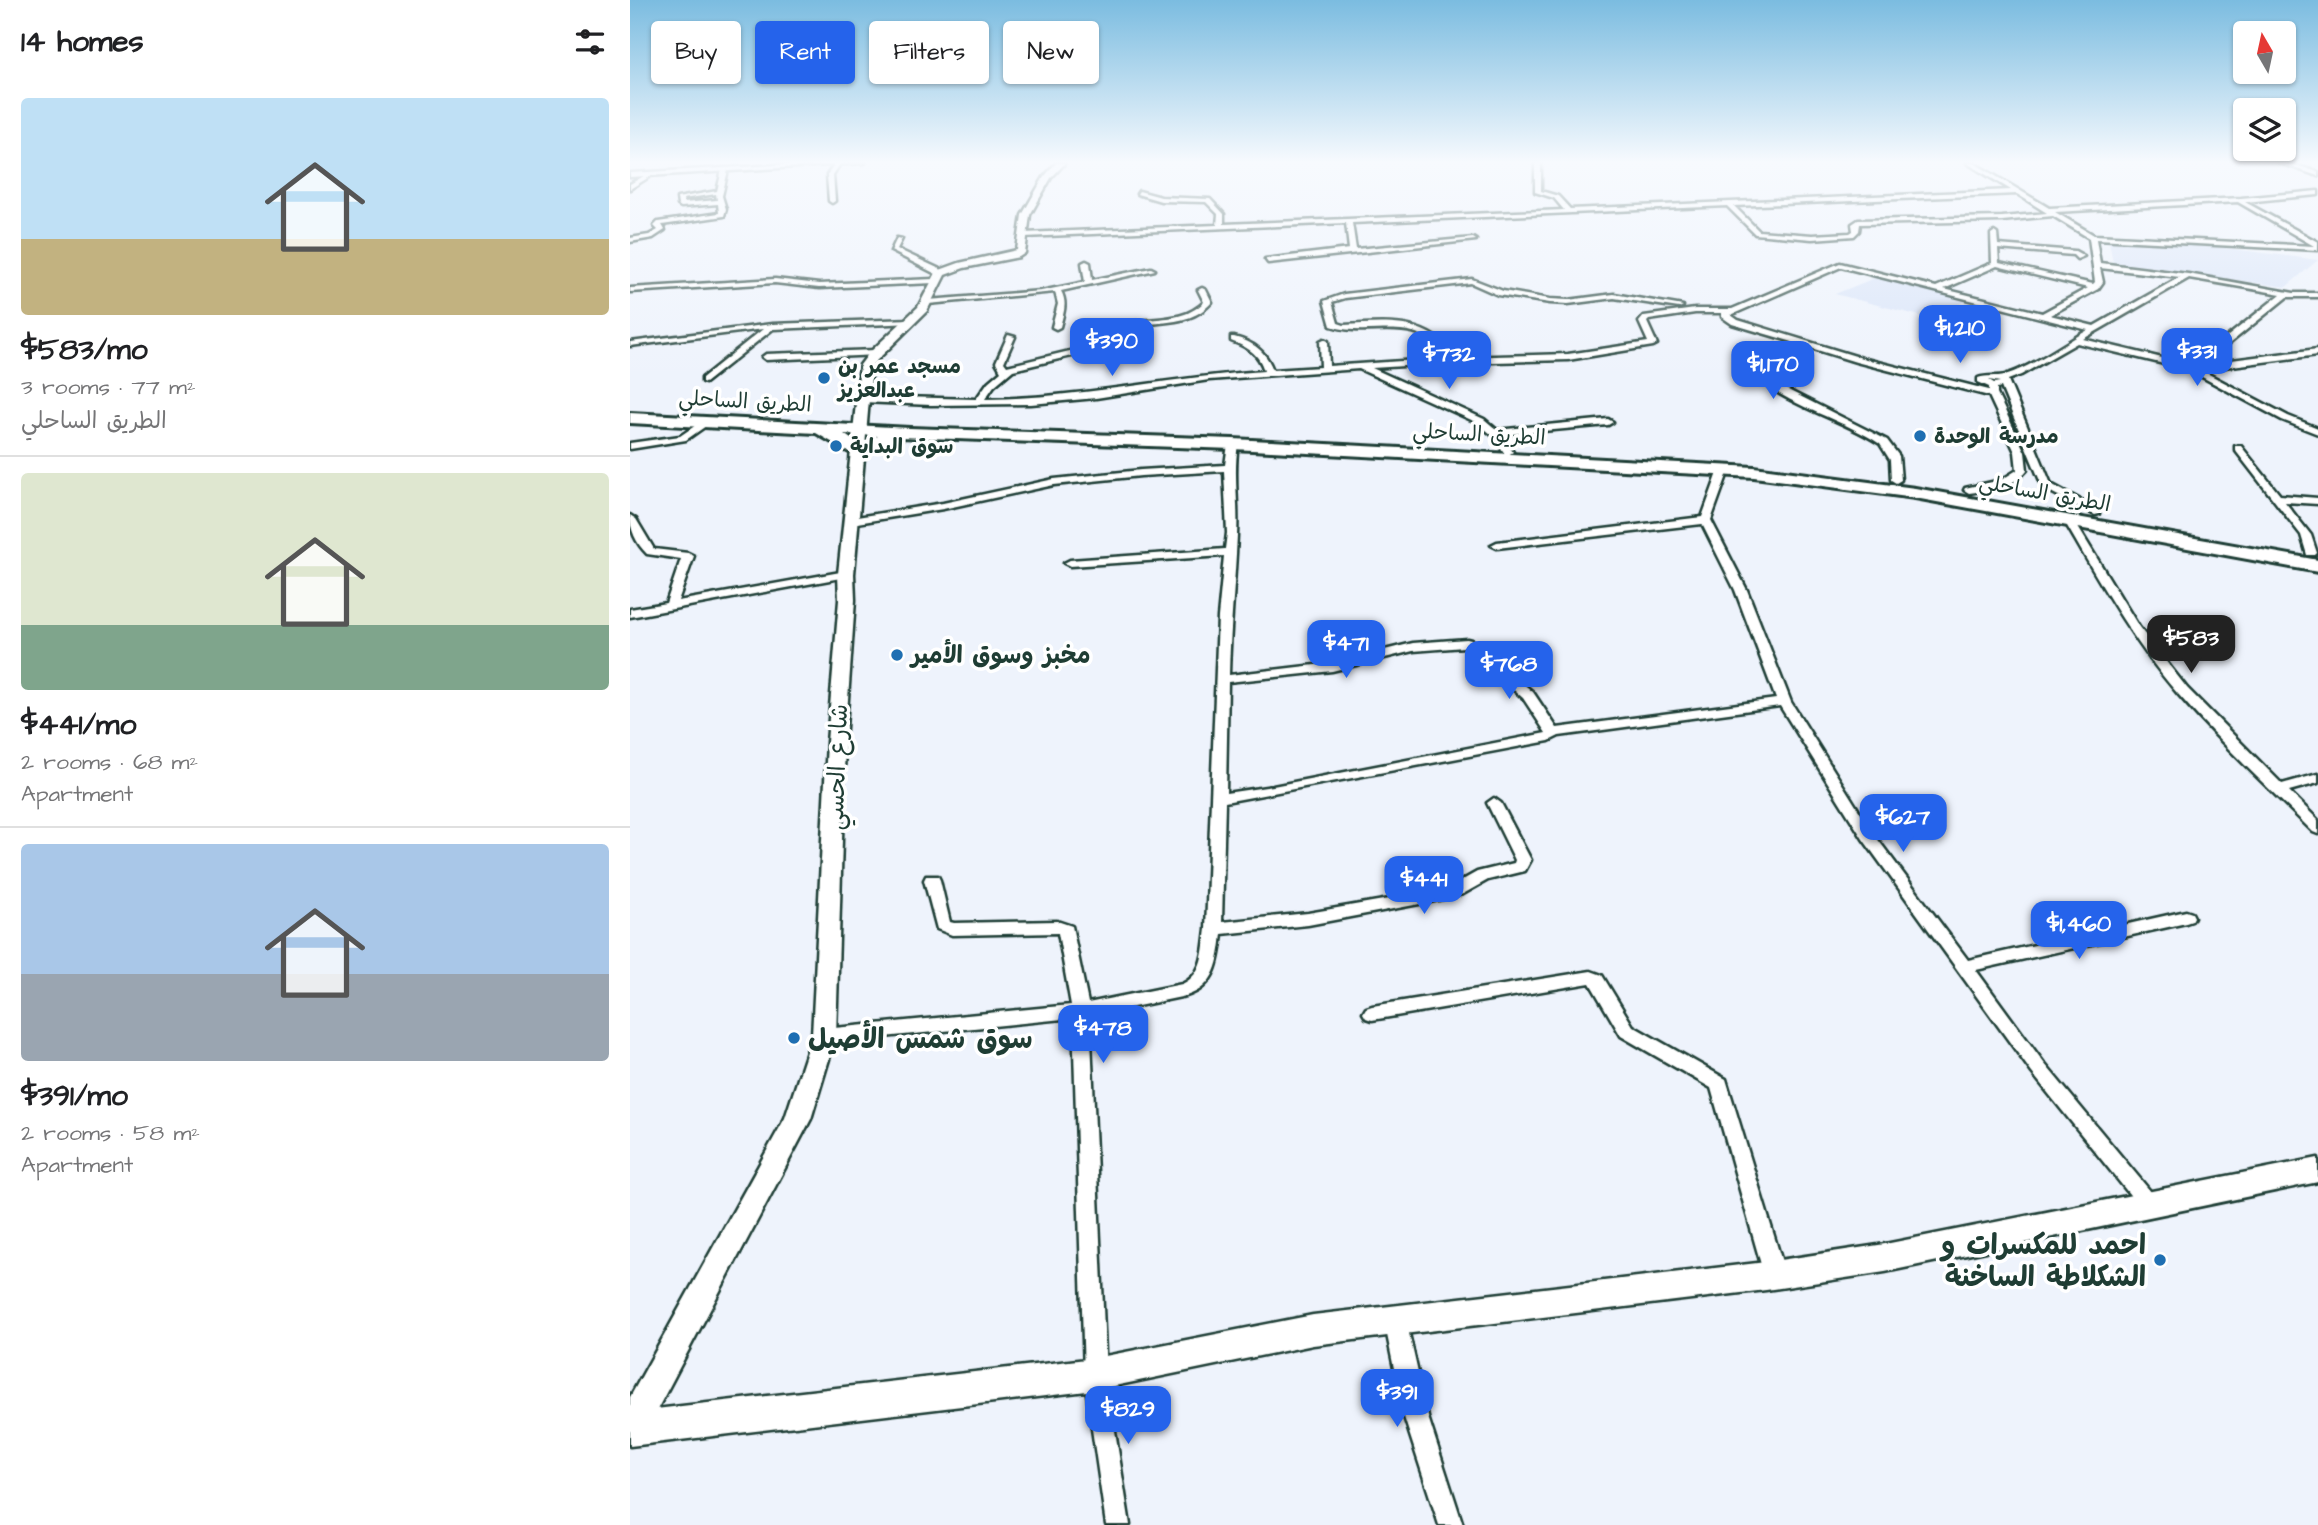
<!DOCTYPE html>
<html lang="en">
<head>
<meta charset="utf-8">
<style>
  :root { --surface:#fff; --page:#f2f2f2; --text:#202124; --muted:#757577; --line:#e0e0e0; --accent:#2563eb }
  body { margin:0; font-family:"Architects Daughter","Playpen Sans Arabic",sans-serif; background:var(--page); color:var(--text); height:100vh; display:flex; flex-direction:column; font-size:26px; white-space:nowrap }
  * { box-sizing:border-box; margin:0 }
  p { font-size:23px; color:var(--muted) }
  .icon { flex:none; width:38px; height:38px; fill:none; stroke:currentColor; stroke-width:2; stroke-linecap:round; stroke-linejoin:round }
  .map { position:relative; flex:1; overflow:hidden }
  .drawer { display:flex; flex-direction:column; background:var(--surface); width:630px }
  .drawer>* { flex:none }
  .top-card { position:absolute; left:21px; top:21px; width:665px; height:63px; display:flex; gap:14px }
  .needle { width:46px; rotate:351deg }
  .tools { position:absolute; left:1603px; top:21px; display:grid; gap:14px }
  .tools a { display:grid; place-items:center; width:63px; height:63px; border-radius:7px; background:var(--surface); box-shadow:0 2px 5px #0004; font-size:35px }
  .price { position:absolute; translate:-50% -60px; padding:0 16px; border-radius:14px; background:var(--accent); color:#fff; font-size:23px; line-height:46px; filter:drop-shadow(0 2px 4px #0008) }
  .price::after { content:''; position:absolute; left:50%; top:42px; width:21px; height:16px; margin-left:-10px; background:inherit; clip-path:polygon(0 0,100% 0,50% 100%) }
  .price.selected { background:#222; color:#fff }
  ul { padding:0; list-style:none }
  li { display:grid; align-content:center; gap:14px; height:371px; padding:0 21px }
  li+li { border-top:2px solid var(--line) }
  li span { display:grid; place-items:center; height:217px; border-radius:7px; color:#555 }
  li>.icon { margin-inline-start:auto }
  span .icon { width:126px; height:126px; fill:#fffc; stroke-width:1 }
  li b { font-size:30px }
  h2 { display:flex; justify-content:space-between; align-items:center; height:84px; padding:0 21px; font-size:30px }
  .tag { padding:0 24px; border-radius:7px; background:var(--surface); box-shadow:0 2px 5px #0004; font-size:24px; line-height:63px }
  .tag.selected { background:var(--accent); color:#fff }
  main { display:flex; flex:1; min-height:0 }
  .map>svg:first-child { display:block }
  .built { fill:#d9e4f8 }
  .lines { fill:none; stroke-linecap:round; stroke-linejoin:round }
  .street-casing { stroke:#1f3d34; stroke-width:5 }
  .secondary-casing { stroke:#1f3d34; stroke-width:5 }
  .primary-casing { stroke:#1f3d34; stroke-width:5 }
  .highway-casing { stroke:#1f3d34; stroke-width:6 }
  .street { fill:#fff; fill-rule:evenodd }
  .secondary { fill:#fff; fill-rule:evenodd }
  .primary { fill:#fff; fill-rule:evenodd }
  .highway { fill:#fff; fill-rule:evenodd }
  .poi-dot { fill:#1f6fb2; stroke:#fff; stroke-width:2.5 }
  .labels { text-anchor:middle; stroke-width:7; stroke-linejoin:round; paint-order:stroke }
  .far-poi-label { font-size:21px; font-weight:bold; fill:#1f3d34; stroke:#fff; text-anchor:start }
  .far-street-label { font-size:21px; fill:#1f3d34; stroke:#fff }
  .poi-label { font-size:24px; font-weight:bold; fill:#1f3d34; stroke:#fff; text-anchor:start }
  .street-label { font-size:24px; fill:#1f3d34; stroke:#fff }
  .near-poi-label { font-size:28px; font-weight:bold; fill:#1f3d34; stroke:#fff; text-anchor:start }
</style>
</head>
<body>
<main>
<section class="drawer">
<h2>14 homes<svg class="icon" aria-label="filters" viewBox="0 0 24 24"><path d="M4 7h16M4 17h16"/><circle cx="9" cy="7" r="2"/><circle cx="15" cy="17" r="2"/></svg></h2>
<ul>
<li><span style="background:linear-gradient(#bfe0f5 65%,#c2b280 0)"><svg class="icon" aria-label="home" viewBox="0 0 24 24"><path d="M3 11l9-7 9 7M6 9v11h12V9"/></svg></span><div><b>$583/mo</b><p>3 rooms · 77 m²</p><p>الطريق الساحلي</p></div></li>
<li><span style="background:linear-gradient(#dfe7d0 70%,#7fa58c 0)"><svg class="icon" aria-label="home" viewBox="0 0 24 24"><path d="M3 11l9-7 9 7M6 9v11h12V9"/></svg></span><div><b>$441/mo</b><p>2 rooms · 68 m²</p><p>Apartment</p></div></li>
<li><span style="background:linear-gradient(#a9c7e8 60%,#9aa5b1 0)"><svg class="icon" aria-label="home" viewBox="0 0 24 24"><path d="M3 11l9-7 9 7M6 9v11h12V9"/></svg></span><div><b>$391/mo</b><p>2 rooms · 58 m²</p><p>Apartment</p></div></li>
</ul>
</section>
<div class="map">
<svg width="1688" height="1525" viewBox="0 0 1688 1525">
  <rect width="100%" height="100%" fill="#eef3fc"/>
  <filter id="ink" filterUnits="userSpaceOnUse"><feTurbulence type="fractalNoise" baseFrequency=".0143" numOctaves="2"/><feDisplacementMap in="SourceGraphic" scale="14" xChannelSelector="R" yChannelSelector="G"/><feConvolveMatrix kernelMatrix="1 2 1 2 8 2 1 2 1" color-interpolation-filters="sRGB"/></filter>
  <g filter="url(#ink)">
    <g class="built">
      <path d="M 1479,240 L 1588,247 L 1688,260 L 1656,287 L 1483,263 Z"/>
      <path d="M 1247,277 L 1338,300 L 1298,318 L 1205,294 Z"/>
    </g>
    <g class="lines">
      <g class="street-casing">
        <g id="street">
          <path d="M 205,163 L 210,164 L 203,175 L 205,201 L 202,203 L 199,201 L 197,175 Z"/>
          <path d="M 905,163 L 911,163 L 911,191 L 928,196 L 940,209 L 1381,190 L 1337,163 L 1344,163 L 1419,208 L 1611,198 L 1688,191 L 1688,195 L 1615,202 L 1688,242 L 1688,250 L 1466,239 L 1470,263 L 1558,274 L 1664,293 L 1688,293 L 1688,297 L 1657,297 L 1594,348 L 1562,365 L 1688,349 L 1688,355 L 1571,370 L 1658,416 L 1688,428 L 1688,434 L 1652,420 L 1559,370 L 1447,343 L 1391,375 L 1378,380 L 1421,484 L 1469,510 L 1469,514 L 1465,515 L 1413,488 L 1371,387 L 1367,388 L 1367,394 L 1395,452 L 1397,470 C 1383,488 1360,490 1339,493 L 1334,490 L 1335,488 L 1371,480 L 1387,470 L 1385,452 L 1359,396 L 1226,362 L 1171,345 L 1127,359 L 1121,363 L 1154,388 L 1257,440 L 1269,456 L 1271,480 L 1266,483 L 1261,480 L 1260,460 L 1250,444 C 1206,415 1147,405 1112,363 L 1121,355 L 1163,342 L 1102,324 L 1092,317 L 1092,313 L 1065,313 L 1019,320 L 1017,322 L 1027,344 L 1023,346 L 938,360 L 822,363 L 742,368 L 854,419 L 867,430 L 978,419 L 983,422 L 978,425 L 871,435 L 883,452 L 878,455 L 875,454 L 862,435 L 848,423 L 729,369 L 579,380 L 466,398 L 401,404 L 301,405 L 232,402 L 228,399 L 232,396 L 346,399 L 358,382 L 371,371 L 366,362 L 378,335 L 385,337 L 374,362 L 377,366 L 469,344 C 499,304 542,333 574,302 L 568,290 L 572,288 L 576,290 L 582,302 C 550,338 505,307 475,348 L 383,370 L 364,386 L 355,399 C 451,398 540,377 634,371 C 629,353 617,347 601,341 L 601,337 L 604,337 C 623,342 636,351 643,370 L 691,367 L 690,341 L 694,339 L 698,341 L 699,366 L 816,358 C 786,311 742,340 701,326 L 694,301 L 714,294 L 842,279 L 873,291 L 920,299 L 938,300 L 984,294 L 1053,306 L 1049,308 L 984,298 L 938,304 L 920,303 L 868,295 L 841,283 L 715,298 L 702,302 L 708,323 L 714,325 C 756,323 798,317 825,357 L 938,354 L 1018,342 L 1009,322 L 1014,316 L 1065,309 L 1102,309 L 1210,263 L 1306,287 L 1362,263 L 1361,234 L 1364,232 L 1367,234 L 1368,245 L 1445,251 L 1454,256 L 1447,259 L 1443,255 L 1368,249 L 1369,263 L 1463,284 L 1465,282 L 1459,238 L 1423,216 L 1372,221 L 1230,224 L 1229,231 L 1224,236 L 1182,239 L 1125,234 L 1097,206 L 722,223 L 726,249 L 843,238 L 846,240 L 638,263 L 635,259 L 719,249 L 716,223 L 394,237 L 391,235 L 394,233 L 587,225 L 588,214 L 576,202 L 531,201 L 507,194 L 509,191 L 531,197 L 580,199 L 594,214 L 594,224 L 934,210 L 924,198 L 905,192 ZM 1387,194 L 1417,213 L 1372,217 L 1228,220 L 1222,224 L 1223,231 L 1220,233 L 1182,235 L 1129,231 L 1104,206 ZM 1608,202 L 1684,246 L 1464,235 L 1425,212 ZM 1367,266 L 1458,288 L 1412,313 L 1314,289 ZM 1211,267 L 1458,330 C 1435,343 1400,368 1375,375 C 1366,377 1357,375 1348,378 L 1348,382 L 1359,387 L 1359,390 L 1232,358 L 1108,320 L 1101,315 ZM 1470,268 L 1550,277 L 1464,326 L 1420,315 L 1468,289 L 1473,282 ZM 1559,278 L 1651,294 L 1588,344 L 1553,363 L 1453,339 ZM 1359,380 L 1370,382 L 1364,383 Z"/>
          <path d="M 1649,163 L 1659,163 L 1688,172 L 1688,176 Z"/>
          <path d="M 95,168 L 98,170 L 92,196 L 96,209 L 94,216 L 32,225 L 35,230 L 23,238 L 0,242 L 0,238 L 19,235 L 28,230 L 24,226 L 28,222 L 89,213 L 88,204 L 51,207 L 48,205 L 47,198 L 87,191 L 92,170 ZM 86,194 L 87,200 L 54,203 L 53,199 Z"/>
          <path d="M 19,173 L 24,174 L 0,189 L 0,184 Z"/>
          <path d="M 267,238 L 272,239 L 267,249 L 314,271 L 314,275 L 308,275 L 261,251 Z"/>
          <path d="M 456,261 L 460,263 L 462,280 L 521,268 L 525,270 L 431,291 C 438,304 433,314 430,327 L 426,329 L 422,327 L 428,304 L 425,292 L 298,304 L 294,302 L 298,300 L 411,291 L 455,282 L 452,263 Z"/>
          <path d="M 145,279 L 189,284 L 304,279 L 308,281 L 304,283 L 189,288 L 145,283 L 0,292 L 0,288 Z"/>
          <path d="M 281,319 L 284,319 L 284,323 L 143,329 L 75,383 L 72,382 L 72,378 L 133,329 L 0,346 L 0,342 L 142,324 Z"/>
          <path d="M 246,350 L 250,353 L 249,355 L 136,360 L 132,357 L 136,354 Z"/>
          <path d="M 75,419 L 83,421 L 56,440 L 0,449 L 0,443 L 50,436 Z"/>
          <path d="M 603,441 L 608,444 C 603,475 609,504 607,535 C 605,581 600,628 599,675 L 702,663 L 783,643 L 837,639 L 841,640 L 903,692 L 927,728 L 1146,699 L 1105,590 L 1072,524 L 867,548 L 861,545 L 867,542 L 1072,517 L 1089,470 L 1098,468 L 1099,470 L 1081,520 L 1117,590 L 1161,702 L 1243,833 L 1338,960 L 1556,911 L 1562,913 L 1564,917 L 1562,921 L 1556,923 L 1346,970 L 1414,1063 L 1526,1198 L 1529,1204 L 1526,1210 L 1519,1213 L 1512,1210 L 1402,1073 L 1233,839 L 1150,706 L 929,736 L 919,741 L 595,802 L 592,922 L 678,913 L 800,892 L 822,886 L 847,872 L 884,863 L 885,860 L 857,803 L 864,798 L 871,803 L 901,860 L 895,871 L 858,880 L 833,894 L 800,902 L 678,925 L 592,934 C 589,961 586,987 556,996 L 460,1016 L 476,1374 L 500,1525 L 476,1525 L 454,1374 L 443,1018 L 194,1043 L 188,1041 L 185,1036 L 188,1031 L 194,1029 L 441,1005 L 428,933 L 322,935 L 307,929 L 294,880 L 296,876 L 308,876 L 310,880 L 320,922 L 324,923 L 427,921 L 442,926 L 458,1003 L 552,984 C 574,974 573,950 576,929 L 588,617 L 594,556 L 440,566 L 434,563 L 440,560 L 595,549 L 597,533 L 594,471 L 511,476 L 424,485 L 313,509 L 221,524 L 216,521 L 221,518 L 313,503 L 424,479 L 511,470 L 595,465 L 598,444 ZM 834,647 L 893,698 L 916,733 L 643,786 L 596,793 L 598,682 L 702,671 L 783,651 Z"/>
          <path d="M 1605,446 L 1611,446 L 1650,495 L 1688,498 L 1688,504 L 1655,502 L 1681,535 L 1687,553 L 1685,555 L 1677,555 L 1671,535 L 1605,450 Z"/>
          <path d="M 0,515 L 6,519 L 24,549 L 58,553 L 64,556 L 48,601 L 216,571 L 222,574 L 216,577 L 0,617 L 0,609 L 36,603 L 51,559 L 17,554 C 6,543 0,530 0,515 Z"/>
          <path d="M 1438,516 L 1443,519 L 1509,627 L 1557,688 L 1652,784 L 1688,774 L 1688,783 L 1659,791 L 1688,820 L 1688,834 L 1683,832 C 1638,787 1590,743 1548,694 C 1502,641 1468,579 1433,519 Z"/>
          <path d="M 961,971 L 972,975 L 1003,1026 L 1096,1079 L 1156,1275 L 1152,1282 L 1145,1285 L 1138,1282 L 1134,1275 L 1081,1088 L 991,1036 L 960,983 L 742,1020 L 736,1018 L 733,1013 L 736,1008 L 742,1006 Z"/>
          <path d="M 765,1310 L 773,1313 L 776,1320 L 798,1417 L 833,1525 L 809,1525 L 774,1417 L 754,1320 L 757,1313 Z"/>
        </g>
      </g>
      <g class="secondary-casing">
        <g id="secondary">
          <path d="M 182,163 L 235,163 L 0,177 L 0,173 Z"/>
          <path d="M 426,163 L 435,163 L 421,178 L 400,215 L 395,253 L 389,257 L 334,268 L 315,275 L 297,311 L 242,365 L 224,574 L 225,600 L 215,742 L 206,1036 L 181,1119 L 11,1440 L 0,1445 L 0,1397 L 155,1118 L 182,1036 L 197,742 L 209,600 L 208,574 L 230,365 L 239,353 L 288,307 L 307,271 L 329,263 L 387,250 L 392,215 L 414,177 Z"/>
        </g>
      </g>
      <g class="primary-casing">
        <path id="primary" d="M 1688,1158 L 1688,1182 L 1255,1272 L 1136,1290 L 683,1345 L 465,1390 L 0,1446 L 0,1412 L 465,1358 L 683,1315 L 1136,1262 L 1255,1244 Z"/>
      </g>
      <g class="highway-casing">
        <path id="highway" d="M 0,413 L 280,428 L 603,439 L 1124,467 L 1285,488 L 1688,560 L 1688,572 L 1285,498 L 1124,477 L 603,449 L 270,437 L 226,456 L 186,433 L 0,423 ZM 214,434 L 248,436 L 228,444 Z"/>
      </g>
      <use href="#street" class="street"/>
      <use href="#secondary" class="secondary"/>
      <use href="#primary" class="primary"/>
      <use href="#highway" class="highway"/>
    </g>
  </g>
  <linearGradient id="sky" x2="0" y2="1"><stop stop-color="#7bbce0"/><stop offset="0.43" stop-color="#f7fafe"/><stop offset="1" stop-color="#f7fafe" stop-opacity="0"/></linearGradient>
  <rect width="1688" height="377" fill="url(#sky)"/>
  <g class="poi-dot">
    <circle cx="194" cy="378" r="7"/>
    <circle cx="1290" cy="436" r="7"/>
    <circle cx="206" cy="446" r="7"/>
    <circle cx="267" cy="655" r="7"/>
    <circle cx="164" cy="1038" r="7"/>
    <circle cx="1530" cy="1260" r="7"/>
  </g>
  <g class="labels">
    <g class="far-poi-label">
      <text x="208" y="373">مسجد عمر بن<tspan x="208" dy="24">عبدالعزيز</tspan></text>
      <text x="1304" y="443">مدرسة الوحدة</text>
      <text x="220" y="453">سوق البداية</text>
    </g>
    <g class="far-street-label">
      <text transform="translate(115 401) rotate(3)" y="7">الطريق الساحلي</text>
      <text transform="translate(849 434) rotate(3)" y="7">الطريق الساحلي</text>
      <text transform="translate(1415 493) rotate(10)" y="7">الطريق الساحلي</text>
    </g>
    <g class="poi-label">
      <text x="281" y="663">مخبز وسوق الأمير</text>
    </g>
    <g class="street-label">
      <text transform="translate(207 767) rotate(-88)" y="8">شارع الحسي</text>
    </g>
    <g class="near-poi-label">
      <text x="178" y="1048">سوق شمس الأصيل</text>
      <text x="1516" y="1254" text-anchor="end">احمد للمكسرات و<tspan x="1516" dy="32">الشكلاطة الساخنة</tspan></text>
    </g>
  </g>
</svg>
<div class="tools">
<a><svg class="needle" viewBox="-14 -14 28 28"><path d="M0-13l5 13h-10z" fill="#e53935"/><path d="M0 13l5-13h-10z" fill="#757577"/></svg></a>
<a><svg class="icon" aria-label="layers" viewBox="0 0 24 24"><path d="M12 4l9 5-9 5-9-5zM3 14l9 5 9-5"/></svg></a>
</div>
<b class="price" style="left:1330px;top:365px">$1,210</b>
<b class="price" style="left:482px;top:378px">$390</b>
<b class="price" style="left:1567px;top:388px">$331</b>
<b class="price" style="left:819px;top:391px">$732</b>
<b class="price" style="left:1143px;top:401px">$1,170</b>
<b class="price selected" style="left:1561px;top:675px">$583</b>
<b class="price" style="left:716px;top:680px">$471</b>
<b class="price" style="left:879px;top:701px">$768</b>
<b class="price" style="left:1273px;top:854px">$627</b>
<b class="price" style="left:794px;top:916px">$441</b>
<b class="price" style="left:1449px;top:961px">$1,460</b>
<b class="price" style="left:473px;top:1065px">$478</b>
<b class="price" style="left:767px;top:1429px">$391</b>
<b class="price" style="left:498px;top:1446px">$829</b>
<div class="top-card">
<a class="tag">Buy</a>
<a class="tag selected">Rent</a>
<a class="tag">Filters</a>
<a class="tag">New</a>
</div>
</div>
</main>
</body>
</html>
